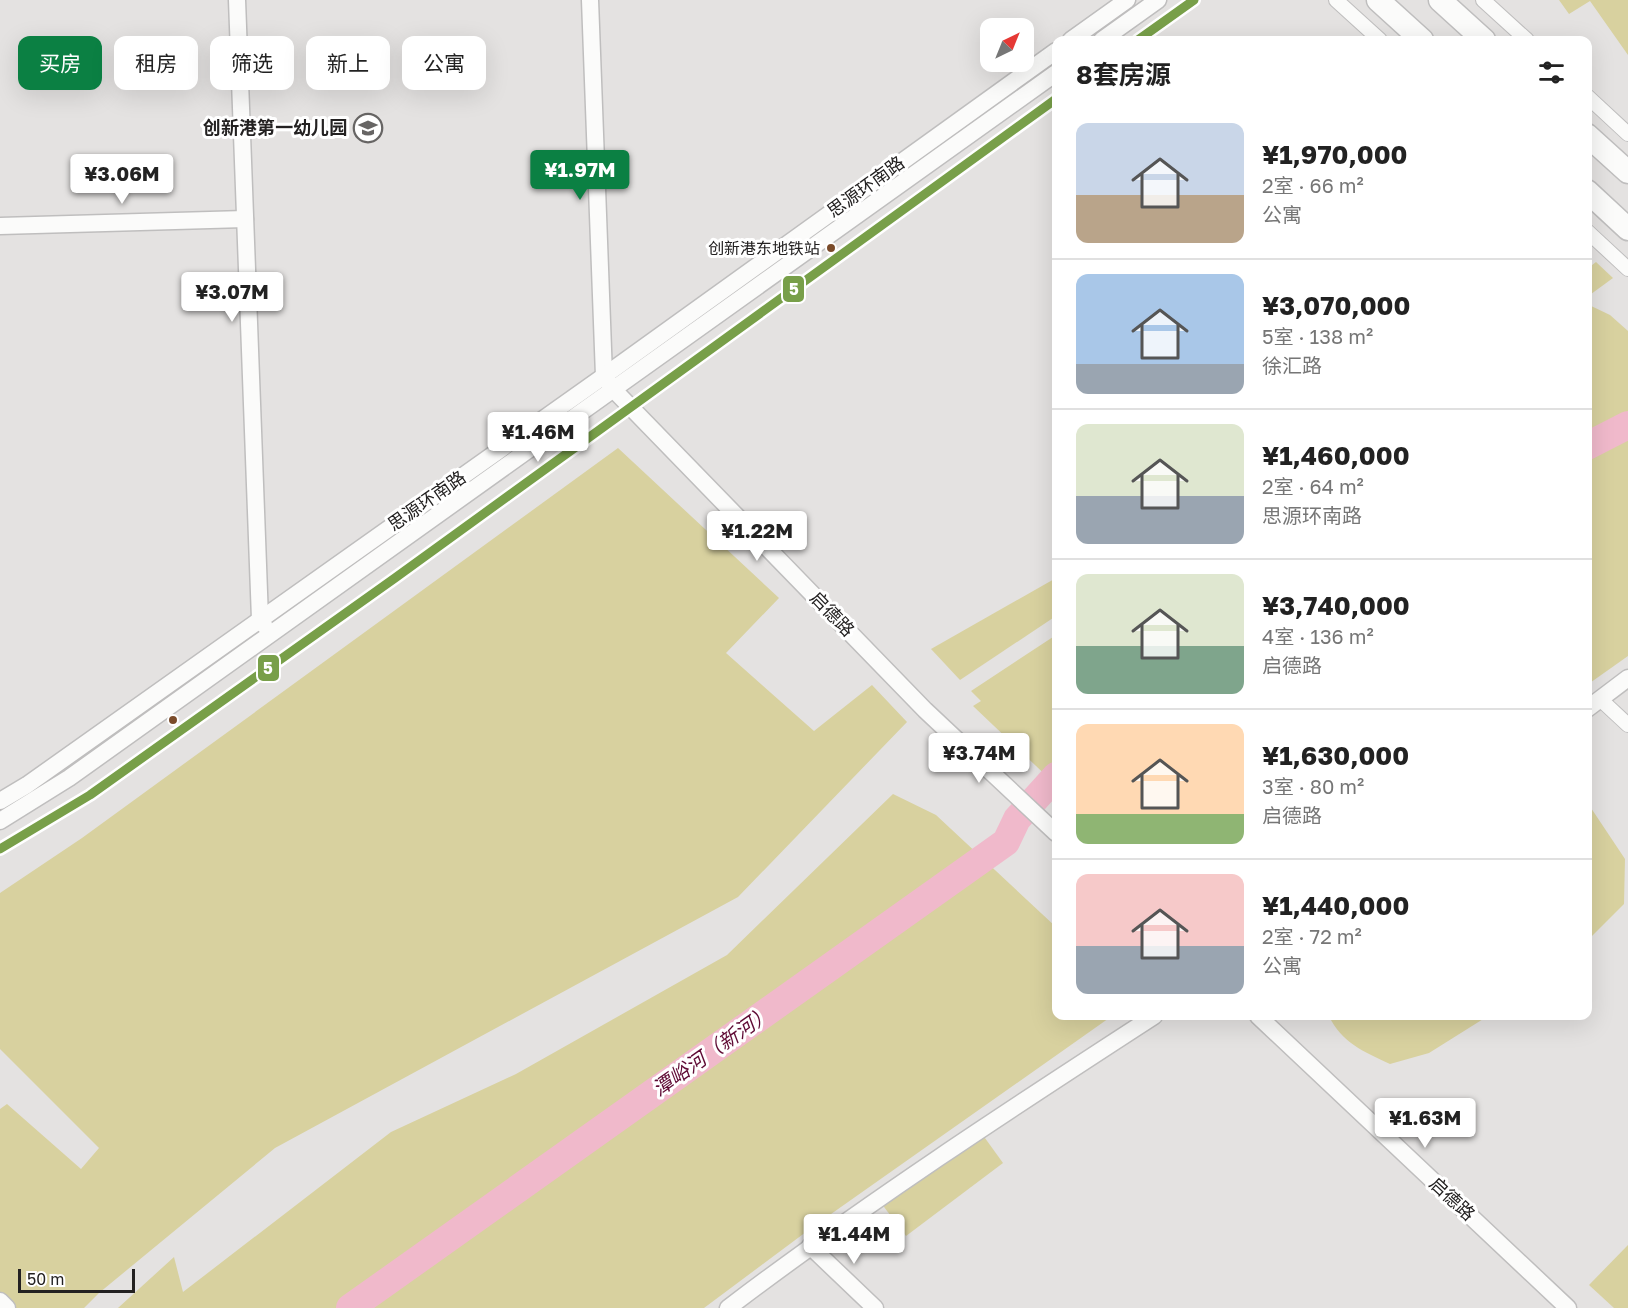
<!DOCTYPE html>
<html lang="zh">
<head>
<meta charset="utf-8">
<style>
  :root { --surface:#fff; --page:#f6f6f6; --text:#222; --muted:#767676; --line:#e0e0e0; --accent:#0b8043 }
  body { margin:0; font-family:"Golos Text","Noto Sans SC",sans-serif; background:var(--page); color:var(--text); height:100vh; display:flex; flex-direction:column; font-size:22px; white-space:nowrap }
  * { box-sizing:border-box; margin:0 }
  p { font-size:20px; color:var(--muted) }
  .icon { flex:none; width:33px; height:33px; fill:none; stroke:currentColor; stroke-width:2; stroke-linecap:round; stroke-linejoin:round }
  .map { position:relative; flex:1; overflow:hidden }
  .drawer { position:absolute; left:1052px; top:36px; width:540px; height:984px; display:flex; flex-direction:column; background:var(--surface); border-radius:12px; box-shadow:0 6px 24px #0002 }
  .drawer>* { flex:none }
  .top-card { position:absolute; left:18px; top:36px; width:570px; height:54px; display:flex; gap:12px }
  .needle { width:39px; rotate:43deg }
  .tools { position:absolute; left:980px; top:18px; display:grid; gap:12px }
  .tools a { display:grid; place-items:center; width:54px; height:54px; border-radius:12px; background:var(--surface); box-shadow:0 6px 24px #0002; font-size:30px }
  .scale { position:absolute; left:18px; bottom:15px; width:117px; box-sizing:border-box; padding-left:6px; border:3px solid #232121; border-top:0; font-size:16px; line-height:21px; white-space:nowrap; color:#232121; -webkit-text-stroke:4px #fff; paint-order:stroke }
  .price { position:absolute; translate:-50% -51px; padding:0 14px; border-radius:6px; background:#fff; color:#222; font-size:20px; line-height:39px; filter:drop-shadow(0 2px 3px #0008) }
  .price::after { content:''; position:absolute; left:50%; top:36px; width:18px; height:14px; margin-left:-9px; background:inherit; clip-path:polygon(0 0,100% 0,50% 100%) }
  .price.active { background:var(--accent); color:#fff }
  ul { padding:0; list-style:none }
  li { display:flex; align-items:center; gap:18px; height:150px; padding:0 24px }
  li+li { border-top:2px solid var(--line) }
  li span { display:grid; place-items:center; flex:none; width:168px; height:120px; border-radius:12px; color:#555 }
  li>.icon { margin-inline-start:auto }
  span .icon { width:72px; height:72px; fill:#fffc; stroke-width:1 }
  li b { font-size:26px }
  h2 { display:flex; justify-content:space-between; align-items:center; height:72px; padding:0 24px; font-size:26px }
  .chip { padding:0 21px; border-radius:12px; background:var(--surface); box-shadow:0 6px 24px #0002; font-size:21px; line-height:54px }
  .chip.active { background:var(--accent); color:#fff }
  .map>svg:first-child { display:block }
  .green { fill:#d8d19f }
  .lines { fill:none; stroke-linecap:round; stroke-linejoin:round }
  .river { stroke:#f0b9cb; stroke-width:28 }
  .minor-casing { stroke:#bfbebe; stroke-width:16 }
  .tertiary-casing { stroke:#bfbebe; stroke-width:19 }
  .primary-casing { stroke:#bfbebe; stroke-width:25 }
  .minor { stroke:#fbfbfa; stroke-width:14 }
  .tertiary { stroke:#fbfbfa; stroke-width:16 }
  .primary { stroke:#fbfbfa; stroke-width:22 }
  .metro-1-casing { stroke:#fff; stroke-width:14 }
  .metro-1 { stroke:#789f49; stroke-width:9 }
  .bus-dot { fill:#7a4b2a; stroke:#fff; stroke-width:2 }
  .labels { text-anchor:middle; stroke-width:6; stroke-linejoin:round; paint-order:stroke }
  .bus-label { font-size:16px; fill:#232121; stroke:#fff; text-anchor:end }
  .poi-label { font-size:18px; font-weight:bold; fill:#232121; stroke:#fff; text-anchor:end }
  .street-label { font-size:18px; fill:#232121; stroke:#fff }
  .water-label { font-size:20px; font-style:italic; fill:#5f0a34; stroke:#fff }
  .line-badge { stroke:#fff; stroke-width:2 }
  .badge-label { font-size:16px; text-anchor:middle; font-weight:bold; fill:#fff }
</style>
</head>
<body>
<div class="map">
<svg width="1628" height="1308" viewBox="0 0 1628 1308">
  <rect width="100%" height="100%" fill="#e4e2e1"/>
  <g class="green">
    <path d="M 1559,0 L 1628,0 L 1628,55 L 1590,1 L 1569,14 Z"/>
    <path d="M 1596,262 L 1613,278 L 1587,297 L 1587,269 Z"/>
    <path d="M 1587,304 L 1610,315 L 1628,331 L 1628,656 L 1587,685 Z"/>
    <path d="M 618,448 L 779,598 L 726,653 L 814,731 L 872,685 L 907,722 L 738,897 L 275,1148 L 99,1293 L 84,1308 L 0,1308 L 0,1109 L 7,1104 L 81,1169 L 99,1148 L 0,1049 L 0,893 L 82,838 Z"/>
    <path d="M 1056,578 L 1056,616 L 960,680 L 931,649 Z"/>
    <path d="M 1056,635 L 1056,785 L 973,706 L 981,701 L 971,691 Z"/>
    <path d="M 893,794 L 936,815 L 1056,927 L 1056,1016 L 1112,1016 L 814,1226 L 704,1308 L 118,1308 L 174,1257 L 183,1292 L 391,1132 L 516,1074 L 727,955 Z"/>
    <path d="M 1587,802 L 1625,859 L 1624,904 L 1587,941 Z"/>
    <path d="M 1329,1016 L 1488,1016 L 1429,1053 L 1390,1064 C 1364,1052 1341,1042 1329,1016 Z"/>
    <path d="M 977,1127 L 1003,1163 L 906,1236 L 878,1199 Z"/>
    <path d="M 1628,1245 L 1628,1308 L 1614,1308 L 1589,1285 Z"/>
  </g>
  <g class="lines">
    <g class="river">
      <path d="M 1587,446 L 1628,425"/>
      <path d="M 350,1308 L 1006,842 L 1017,819 L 1056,776"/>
    </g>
    <g class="minor-casing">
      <g id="minor">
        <path d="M 1336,0 L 1380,40"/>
        <path d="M 1483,0 L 1527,40"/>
        <path d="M 1587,96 L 1628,134"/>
        <path d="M 1587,231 L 1628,269"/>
        <path d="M 1600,699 L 1628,725"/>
      </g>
    </g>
    <g class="tertiary-casing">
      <g id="tertiary">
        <path d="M 237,0 L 260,619 L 264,625"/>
        <path d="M 590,0 L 604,376 L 613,389 L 925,710 L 1056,833"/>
        <path d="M 1071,40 L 1127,0"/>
        <path d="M 1102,40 L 1158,0"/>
        <path d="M 0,226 L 245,219"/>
        <path d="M 1587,709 L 1628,678"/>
        <path d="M 0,801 L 27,785 L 604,376 L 1056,51"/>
        <path d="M 0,821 L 69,778 L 1056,73"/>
        <path d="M 1258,1016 L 1568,1308"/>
        <path d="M 810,1246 L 875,1308"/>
        <path d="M 0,1301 L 7,1308"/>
        <path d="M 728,1308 C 865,1204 1009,1110 1154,1016"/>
      </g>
    </g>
    <g class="primary-casing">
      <g id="primary">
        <path d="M 1378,0 L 1422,40"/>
        <path d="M 1440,0 L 1484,40"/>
        <path d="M 1587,135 L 1628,172"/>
        <path d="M 1587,191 L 1628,229"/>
      </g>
    </g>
    <use href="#minor" class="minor"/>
    <use href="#tertiary" class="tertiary"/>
    <use href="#primary" class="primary"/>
    <g class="metro-1-casing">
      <g id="metro-1">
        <path d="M 1138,40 L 1194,0"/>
        <path d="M 0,849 L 90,795 L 395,578 L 1056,99"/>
      </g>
    </g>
    <use href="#metro-1" class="metro-1"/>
  </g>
  <defs>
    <g id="school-ring" transform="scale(1.5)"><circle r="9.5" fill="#fff" stroke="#676564" stroke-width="1.5"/><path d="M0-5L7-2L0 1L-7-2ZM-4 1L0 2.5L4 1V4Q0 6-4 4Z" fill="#676564"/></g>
  </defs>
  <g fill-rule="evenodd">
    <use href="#school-ring" x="368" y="128"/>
  </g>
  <g class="bus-dot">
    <circle cx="831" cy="248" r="5"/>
    <circle cx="173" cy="720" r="5"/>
  </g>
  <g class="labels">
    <g class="bus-label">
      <text x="820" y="254">创新港东地铁站</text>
    </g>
    <g class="poi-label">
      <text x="347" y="134">创新港第一幼儿园</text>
    </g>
    <g class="street-label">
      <text transform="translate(866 187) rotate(-36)" y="6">思源环南路</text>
      <text transform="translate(427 501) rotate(-35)" y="6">思源环南路</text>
      <text transform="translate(832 614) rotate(46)" y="6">启德路</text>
      <text transform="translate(1452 1199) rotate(43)" y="6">启德路</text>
    </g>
    <g class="water-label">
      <text transform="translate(712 1051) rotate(-35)" y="7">潭峪河（新河）</text>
    </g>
  </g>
  <g class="line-badge">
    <rect x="782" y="275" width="23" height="28" rx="6" fill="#789f49"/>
    <rect x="257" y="654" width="23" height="28" rx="6" fill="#789f49"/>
  </g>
  <g class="badge-label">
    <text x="794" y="295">5</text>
    <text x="268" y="674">5</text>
  </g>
</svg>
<div class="tools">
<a><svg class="needle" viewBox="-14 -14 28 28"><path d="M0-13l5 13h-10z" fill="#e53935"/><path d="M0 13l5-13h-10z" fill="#767676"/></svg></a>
</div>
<div class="scale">50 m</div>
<b class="price active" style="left:580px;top:201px">¥1.97M</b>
<b class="price" style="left:122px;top:205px">¥3.06M</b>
<b class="price" style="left:232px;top:323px">¥3.07M</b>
<b class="price" style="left:538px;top:463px">¥1.46M</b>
<b class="price" style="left:757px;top:562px">¥1.22M</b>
<b class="price" style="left:979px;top:784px">¥3.74M</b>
<b class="price" style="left:1425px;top:1149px">¥1.63M</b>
<b class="price" style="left:854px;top:1265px">¥1.44M</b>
<div class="top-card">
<a class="chip active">买房</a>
<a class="chip">租房</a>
<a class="chip">筛选</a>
<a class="chip">新上</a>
<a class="chip">公寓</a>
</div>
<section class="drawer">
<h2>8套房源<svg class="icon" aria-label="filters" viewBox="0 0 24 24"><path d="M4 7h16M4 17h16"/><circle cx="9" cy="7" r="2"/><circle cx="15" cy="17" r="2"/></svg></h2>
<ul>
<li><span style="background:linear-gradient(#c9d6e8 60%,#b9a48a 0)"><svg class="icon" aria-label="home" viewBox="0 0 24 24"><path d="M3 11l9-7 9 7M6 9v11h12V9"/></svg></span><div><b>¥1,970,000</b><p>2室 · 66 m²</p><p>公寓</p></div></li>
<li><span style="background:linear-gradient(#a9c7e8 75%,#9aa5b1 0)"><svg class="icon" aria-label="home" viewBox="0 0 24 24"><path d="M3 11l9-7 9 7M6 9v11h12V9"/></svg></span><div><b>¥3,070,000</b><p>5室 · 138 m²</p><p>徐汇路</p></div></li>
<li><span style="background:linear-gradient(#dfe7d0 60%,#9aa5b1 0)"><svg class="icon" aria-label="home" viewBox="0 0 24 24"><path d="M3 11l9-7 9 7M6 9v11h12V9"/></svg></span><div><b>¥1,460,000</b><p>2室 · 64 m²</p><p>思源环南路</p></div></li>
<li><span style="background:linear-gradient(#dfe7d0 60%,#7fa58c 0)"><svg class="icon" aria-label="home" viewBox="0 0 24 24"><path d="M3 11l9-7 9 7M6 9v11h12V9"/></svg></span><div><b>¥3,740,000</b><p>4室 · 136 m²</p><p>启德路</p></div></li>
<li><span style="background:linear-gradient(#ffd9b3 75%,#8fb573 0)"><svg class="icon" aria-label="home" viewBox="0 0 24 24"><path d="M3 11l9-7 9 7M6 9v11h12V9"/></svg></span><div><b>¥1,630,000</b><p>3室 · 80 m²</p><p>启德路</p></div></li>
<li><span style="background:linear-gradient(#f6c9c9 60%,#9aa5b1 0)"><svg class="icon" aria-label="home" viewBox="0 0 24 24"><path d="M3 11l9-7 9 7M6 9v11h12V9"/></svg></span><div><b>¥1,440,000</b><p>2室 · 72 m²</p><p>公寓</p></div></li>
</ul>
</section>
</div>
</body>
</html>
